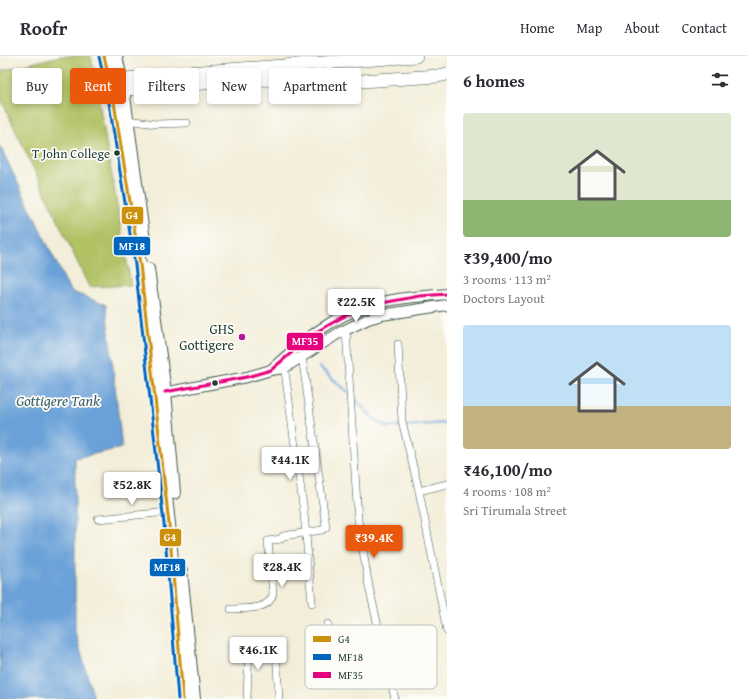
<!DOCTYPE html>
<html lang="en">
<head>
<meta charset="utf-8">
<style>
  :root { --surface:#fff; --page:#f2f2f3; --text:#2b2b33; --muted:#7c7c81; --line:#e1e1e2; --accent:#ea580c }
  body { margin:0; font-family:"Gentium Book Plus",serif; background:var(--page); color:var(--text); height:100vh; display:flex; flex-direction:column; font-size:15px; white-space:nowrap }
  * { box-sizing:border-box; margin:0 }
  p { font-size:13px; color:var(--muted) }
  .icon { flex:none; width:22px; height:22px; fill:none; stroke:currentColor; stroke-width:2; stroke-linecap:round; stroke-linejoin:round }
  .map { position:relative; flex:1; overflow:hidden }
  .details { display:flex; flex-direction:column; background:var(--surface); width:300px }
  .details>* { flex:none }
  .top-card { position:absolute; left:12px; top:12px; width:375px; height:36px; display:flex; gap:8px }
  .price { position:absolute; translate:-50% -34px; padding:0 9px; border-radius:4px; background:#fff; color:#222; font-size:13px; line-height:26px; filter:drop-shadow(0 1px 2px #0008) }
  .price::after { content:''; position:absolute; left:50%; top:24px; width:12px; height:9px; margin-left:-6px; background:inherit; clip-path:polygon(0 0,100% 0,50% 100%) }
  .price.active { background:var(--accent); color:#fff }
  ul { padding:0; list-style:none }
  li { display:grid; align-content:center; gap:8px; height:212px; padding:0 16px }
  li span { display:grid; place-items:center; height:124px; border-radius:4px; color:#555 }
  li>.icon { margin-inline-start:auto }
  span .icon { width:72px; height:72px; fill:#fffc; stroke-width:1 }
  li b { font-size:17px }
  h2 { display:flex; justify-content:space-between; align-items:center; height:48px; padding:0 16px; font-size:17px }
  .chip { padding:0 14px; border-radius:4px; background:var(--surface); box-shadow:0 2px 6px #0003; font-size:14px; line-height:36px }
  .chip.active { background:var(--accent); color:#fff }
  header { display:flex; align-items:center; gap:24px; box-sizing:border-box; height:56px; padding:0 20px; background:var(--surface); border-bottom:1px solid var(--line) }
  header strong { font-size:19px }
  nav { display:flex; gap:22px; margin-inline-start:auto; font-size:14px }
  main { display:flex; flex:1; min-height:0 }
  .map>svg:first-child { display:block }
  .green { fill:#b1c164; stroke:#687f4c }
  .water { fill:#6ba1d8; stroke:#456f86 }
  .lines { fill:none; stroke-linecap:round; stroke-linejoin:round }
  .stream { stroke:#6ba1d8; stroke-width:2.5 }
  .street-casing { stroke:#3f584d; stroke-width:8 }
  .secondary-casing { stroke:#3f584d; stroke-width:12 }
  .primary-casing { stroke:#3f584d; stroke-width:14 }
  .highway-casing { stroke:#3f584d; stroke-width:14 }
  .street { stroke:#fff; stroke-width:7 }
  .secondary { stroke:#fff; stroke-width:10 }
  .primary { stroke:#fff; stroke-width:12 }
  .highway { stroke:#fff; stroke-width:13 }
  .bus-1-casing { stroke:#fdfcf7; stroke-width:6 }
  .bus-2-casing { stroke:#fdfcf7; stroke-width:6 }
  .bus-3-casing { stroke:#fdfcf7; stroke-width:6 }
  .bus-1 { stroke:#cc910a; stroke-width:3 }
  .bus-2 { stroke:#0065bd; stroke-width:3 }
  .bus-3 { stroke:#e5007d; stroke-width:3 }
  .bus-dot { fill:#1f3d34; stroke:#fdfcf7; stroke-width:1.5 }
  .poi-dot { fill:#b5179e; stroke:#fdfcf7; stroke-width:1.5 }
  .labels { text-anchor:middle; stroke-width:3.5; stroke-linejoin:round; paint-order:stroke }
  .bus-label { font-size:13px; fill:#1f3d34; stroke:#fdfcf7; text-anchor:end }
  .poi-label { font-size:14px; fill:#1f3d34; stroke:#fdfcf7; text-anchor:end }
  .water-label { font-size:15px; font-style:italic; fill:#3a606d; stroke:#fdfcf7 }
  .key { fill:#fdfcf7; stroke:#bac3bc; stroke-width:1 }
  .key-label { font-size:11px; fill:#1f3d34 }
  .line-badge { stroke:#fdfcf7; stroke-width:1.5 }
  .badge-label { font-size:11px; text-anchor:middle; font-weight:bold; fill:#fff }
</style>
</head>
<body>
<header>
<strong>Roofr</strong>
<nav><a>Home</a><a>Map</a><a>About</a><a>Contact</a></nav>
</header>
<main>
<div class="map">
<svg width="447" height="643" viewBox="0 0 447 643">
  <rect width="100%" height="100%" fill="#fdfcf7"/>
  <filter id="ink" filterUnits="userSpaceOnUse"><feTurbulence type="fractalNoise" baseFrequency=".025" numOctaves="2"/><feDisplacementMap in="SourceGraphic" scale="8" xChannelSelector="R" yChannelSelector="G"/><feConvolveMatrix kernelMatrix="1 2 1 2 8 2 1 2 1" color-interpolation-filters="sRGB"/></filter>
  <filter id="wash" filterUnits="userSpaceOnUse"><feTurbulence type="fractalNoise" baseFrequency=".012" numOctaves="4" result="noise"/><feDisplacementMap in="SourceGraphic" scale="16" xChannelSelector="R" yChannelSelector="G"/><feGaussianBlur stdDeviation="0.9" result="paint"/><feColorMatrix in="noise" values="0 0 0 0 0 0 0 0 0 0 0 0 0 0 0 0 0 1.4 0 .05"/><feComposite in="paint" operator="in"/></filter>
  <g filter="url(#wash)">
    <rect width="100%" height="100%" fill="#f3eed9"/>
    <path class="green" d="M 60,0 L 91,0 L 131,229 L 89,231 L 0,41 L 0,15 Z"/>
    <path class="water" d="M 0,90 L 70,235 L 106,249 L 122,392 L 75,402 L 75,575 L 94,643 L 0,643 Z"/>
    <g class="lines">
      <g class="stream">
        <path d="M 319,311 L 348,336"/>
        <path d="M 352,340 L 374,363 L 388,371 L 447,367"/>
      </g>
    </g>
  </g>
  <g filter="url(#ink)">
    <g class="lines">
      <g class="street-casing">
        <g id="street">
          <path d="M 127,64 L 156,68 L 187,67"/>
          <path d="M 346,274 L 358,464 L 369,531 L 395,643"/>
          <path d="M 398,288 L 402,365 L 419,435 L 447,575"/>
          <path d="M 284,308 L 304,457 L 312,547"/>
          <path d="M 419,435 L 447,428"/>
          <path d="M 98,463 L 167,456"/>
          <path d="M 231,553 C 245,552 269,555 273,538 L 268,485 L 281,483 L 283,480 L 322,474 L 326,471 L 302,300"/>
          <path d="M 328,568 L 330,581 L 333,586 L 339,588 L 381,581"/>
          <path d="M 276,593 L 279,643"/>
          <path d="M 247,643 L 249,586"/>
        </g>
      </g>
      <g class="secondary-casing">
        <g id="secondary">
          <path d="M 271,314 C 300,287 332,260 371,249 C 395,242 422,240 447,238"/>
          <path d="M 158,338 L 247,321 L 271,314 L 284,312 L 339,277 L 368,263 L 382,259 L 447,249"/>
        </g>
      </g>
      <g class="primary-casing">
        <g id="primary">
          <path d="M 104,0 L 112,34 L 140,208 L 169,468 L 183,643"/>
          <path d="M 116,0 L 123,33 L 144,185"/>
          <path d="M 148,213 L 165,336 L 174,437"/>
          <path d="M 181,515 L 194,643"/>
        </g>
      </g>
      <g class="highway-casing">
        <g id="highway">
          <path d="M 110,25 L 161,19 L 416,0"/>
          <path d="M 112,34 L 256,23 L 346,26 L 438,20 L 447,18"/>
        </g>
      </g>
      <use href="#street" class="street"/>
      <use href="#secondary" class="secondary"/>
      <use href="#primary" class="primary"/>
      <use href="#highway" class="highway"/>
      <g class="bus-1-casing">
        <path id="bus-1" d="M 104,0 L 112,34 L 140,208 L 169,468 L 183,643"/>
      </g>
      <g class="bus-2-casing">
        <path id="bus-2" d="M 99,1 L 107,35 L 135,209 L 164,468 L 178,643"/>
      </g>
      <g class="bus-3-casing">
        <path id="bus-3" d="M 165,336 L 247,321 L 271,314 L 316,276 L 343,261 L 371,249 L 420,240 L 447,238"/>
      </g>
      <use href="#bus-1" class="bus-1"/>
      <use href="#bus-2" class="bus-2"/>
      <use href="#bus-3" class="bus-3"/>
    </g>
  </g>
  <g class="bus-dot">
    <circle cx="117" cy="97" r="3.5"/>
    <circle cx="215" cy="327" r="3.5"/>
  </g>
  <circle class="poi-dot" cx="242" cy="281" r="4"/>
  <g class="labels">
    <g class="bus-label">
      <text x="110" y="102">T John College</text>
    </g>
    <g class="poi-label">
      <text x="234" y="278">GHS<tspan x="234" dy="16">Gottigere</tspan></text>
    </g>
    <g class="water-label">
      <text x="58" y="350">Gottigere Tank</text>
    </g>
  </g>
  <rect x="305" y="569" width="132" height="64" rx="6" class="key"/>
  <rect x="313" y="580" width="18" height="6" fill="#cc910a"/>
  <rect x="313" y="598" width="18" height="6" fill="#0065bd"/>
  <rect x="313" y="616" width="18" height="6" fill="#e5007d"/>
  <g class="key-label">
    <text x="338" y="587">G4</text>
    <text x="338" y="605">MF18</text>
    <text x="338" y="623">MF35</text>
  </g>
  <g class="line-badge">
    <rect x="121" y="150" width="23" height="19" rx="4" fill="#cc910a"/>
    <rect x="113" y="180" width="38" height="20" rx="4" fill="#0065bd"/>
    <rect x="286" y="276" width="38" height="19" rx="4" fill="#e5007d"/>
    <rect x="159" y="472" width="23" height="19" rx="4" fill="#cc910a"/>
    <rect x="149" y="502" width="37" height="19" rx="4" fill="#0065bd"/>
  </g>
  <g class="badge-label">
    <text x="132" y="163">G4</text>
    <text x="132" y="194">MF18</text>
    <text x="305" y="289">MF35</text>
    <text x="170" y="485">G4</text>
    <text x="167" y="515">MF18</text>
  </g>
</svg>
<b class="price" style="left:356px;top:267px">₹22.5K</b>
<b class="price" style="left:290px;top:425px">₹44.1K</b>
<b class="price" style="left:132px;top:450px">₹52.8K</b>
<b class="price active" style="left:374px;top:503px">₹39.4K</b>
<b class="price" style="left:282px;top:532px">₹28.4K</b>
<b class="price" style="left:258px;top:615px">₹46.1K</b>
<div class="top-card">
<a class="chip">Buy</a>
<a class="chip active">Rent</a>
<a class="chip">Filters</a>
<a class="chip">New</a>
<a class="chip">Apartment</a>
</div>
</div>
<section class="details">
<h2>6 homes<svg class="icon" aria-label="filters" viewBox="0 0 24 24"><path d="M4 7h16M4 17h16"/><circle cx="9" cy="7" r="2"/><circle cx="15" cy="17" r="2"/></svg></h2>
<ul>
<li><span style="background:linear-gradient(#dfe7d0 70%,#8fb573 0)"><svg class="icon" aria-label="home" viewBox="0 0 24 24"><path d="M3 11l9-7 9 7M6 9v11h12V9"/></svg></span><div><b>₹39,400/mo</b><p>3 rooms · 113 m²</p><p>Doctors Layout</p></div></li>
<li><span style="background:linear-gradient(#bfe0f5 65%,#c2b280 0)"><svg class="icon" aria-label="home" viewBox="0 0 24 24"><path d="M3 11l9-7 9 7M6 9v11h12V9"/></svg></span><div><b>₹46,100/mo</b><p>4 rooms · 108 m²</p><p>Sri Tirumala Street</p></div></li>
</ul>
</section>
</main>
</body>
</html>
